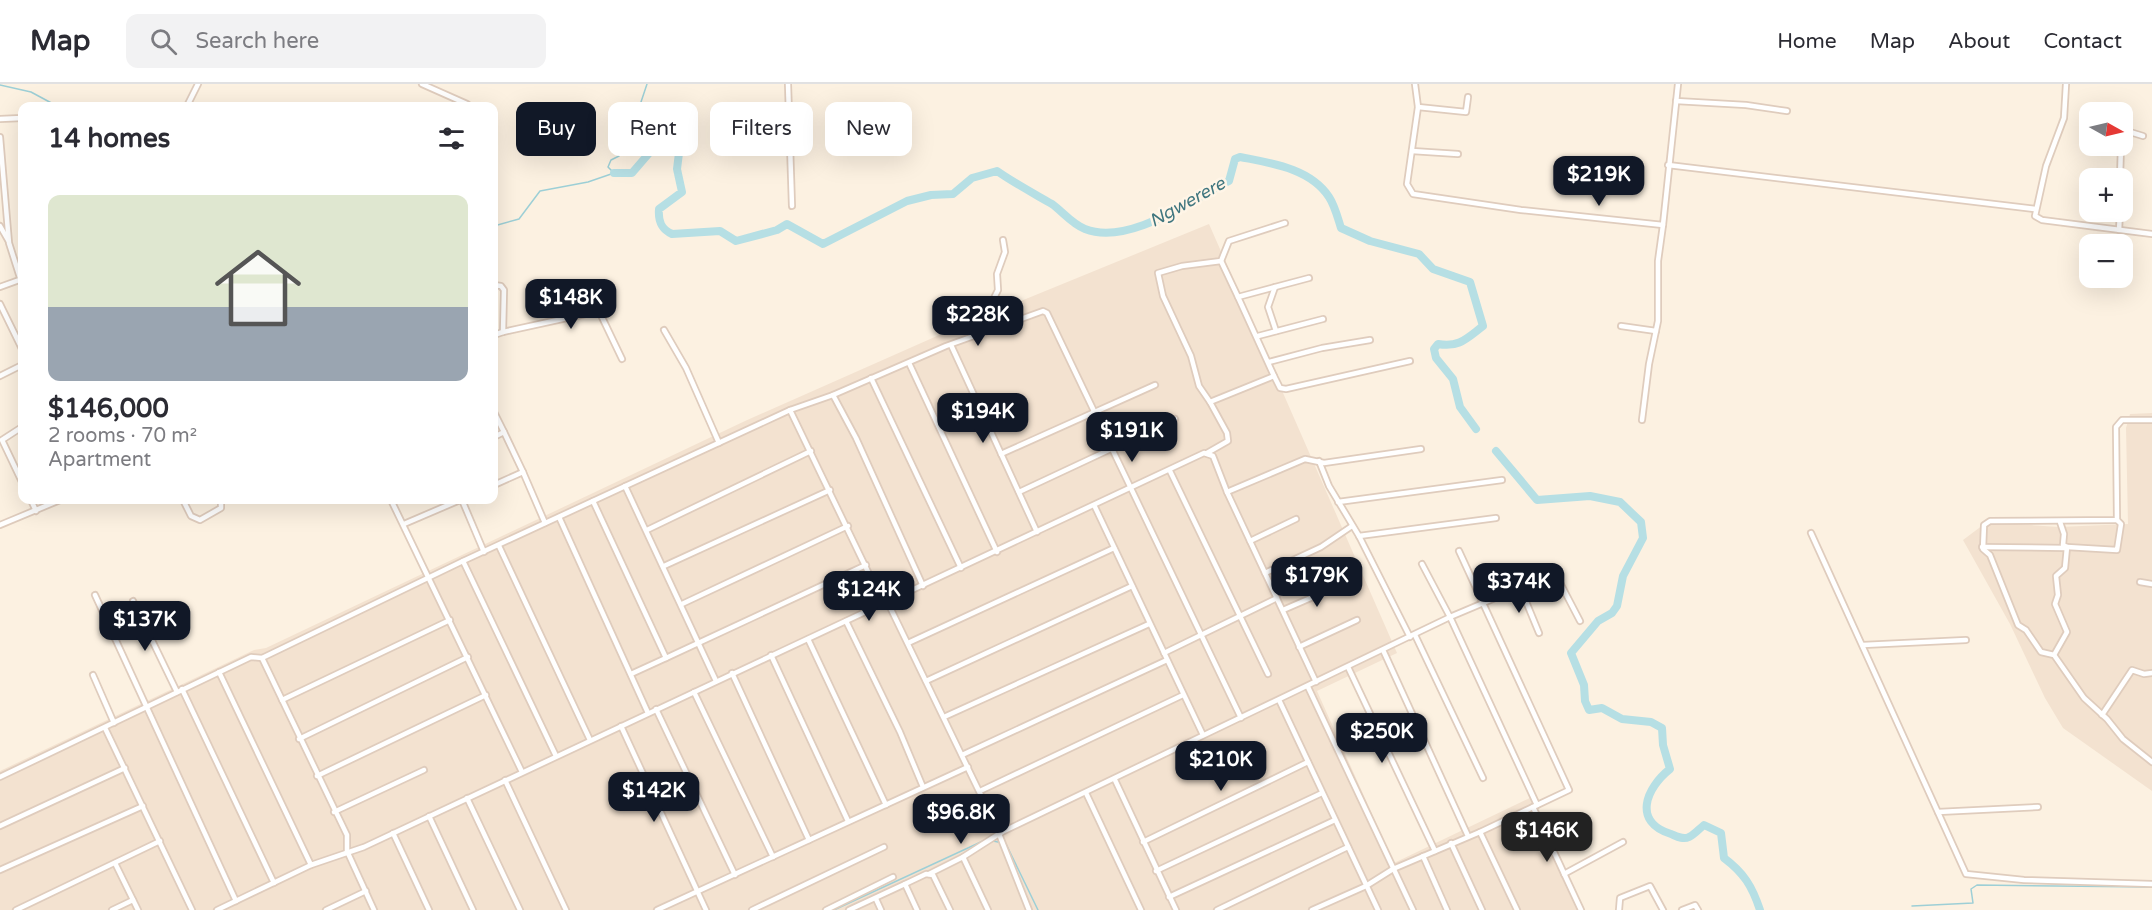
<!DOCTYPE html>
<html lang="en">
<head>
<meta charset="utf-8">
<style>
  :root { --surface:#fff; --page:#f2f2f3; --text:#2b2b33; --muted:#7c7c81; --line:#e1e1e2; --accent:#111827 }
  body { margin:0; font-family:"Varela Round",sans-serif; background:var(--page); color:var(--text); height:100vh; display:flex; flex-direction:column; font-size:22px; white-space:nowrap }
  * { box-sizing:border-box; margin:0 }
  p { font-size:20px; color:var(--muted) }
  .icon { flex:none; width:33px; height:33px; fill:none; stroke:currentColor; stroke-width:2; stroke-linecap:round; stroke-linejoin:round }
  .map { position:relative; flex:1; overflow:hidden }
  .panel { position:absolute; left:18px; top:18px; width:480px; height:402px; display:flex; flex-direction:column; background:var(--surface); border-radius:12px; box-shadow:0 6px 24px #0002 }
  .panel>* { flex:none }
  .guide { position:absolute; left:516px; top:18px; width:570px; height:54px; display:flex; gap:12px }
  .needle { width:39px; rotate:98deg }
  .fabs { position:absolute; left:2079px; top:18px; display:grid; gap:12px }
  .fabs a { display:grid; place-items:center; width:54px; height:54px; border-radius:12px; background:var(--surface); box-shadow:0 6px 24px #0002; font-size:30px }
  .price { position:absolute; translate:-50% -51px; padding:0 14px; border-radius:12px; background:var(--accent); color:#fff; font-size:20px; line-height:39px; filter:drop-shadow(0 2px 3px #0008) }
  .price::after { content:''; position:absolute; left:50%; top:36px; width:18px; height:14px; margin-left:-9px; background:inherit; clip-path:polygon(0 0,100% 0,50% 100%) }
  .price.on { background:#222; color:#fff }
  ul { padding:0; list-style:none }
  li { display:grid; align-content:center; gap:12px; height:318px; padding:0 30px }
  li+li { border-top:2px solid var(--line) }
  li span { display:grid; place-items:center; height:186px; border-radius:12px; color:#555 }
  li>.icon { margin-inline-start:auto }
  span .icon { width:108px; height:108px; fill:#fffc; stroke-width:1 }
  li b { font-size:26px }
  h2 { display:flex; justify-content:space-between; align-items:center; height:72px; padding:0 30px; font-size:26px }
  .pill { padding:0 21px; border-radius:12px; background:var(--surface); box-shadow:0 6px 24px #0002; font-size:21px; line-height:54px }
  .pill.on { background:var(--accent); color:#fff }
  header { display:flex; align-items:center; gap:36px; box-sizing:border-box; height:84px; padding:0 30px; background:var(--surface); border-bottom:2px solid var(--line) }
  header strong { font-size:28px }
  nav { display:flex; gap:33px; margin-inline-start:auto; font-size:21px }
  .search { width:420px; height:54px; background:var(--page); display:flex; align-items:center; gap:15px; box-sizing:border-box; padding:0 21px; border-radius:12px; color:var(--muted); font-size:22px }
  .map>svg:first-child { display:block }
  .residential { fill:#f3e2d0 }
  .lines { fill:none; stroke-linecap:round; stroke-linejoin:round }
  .stream { stroke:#9dcfd6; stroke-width:1.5 }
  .river { stroke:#b6dfe4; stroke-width:8 }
  .minor-casing { stroke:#dfccbd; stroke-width:8 }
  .minor { stroke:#fff; stroke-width:4.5 }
  .labels { text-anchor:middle; stroke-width:5; stroke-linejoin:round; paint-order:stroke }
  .water-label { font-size:18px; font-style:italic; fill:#40767f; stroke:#fff5e7 }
</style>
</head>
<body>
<header>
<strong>Map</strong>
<div class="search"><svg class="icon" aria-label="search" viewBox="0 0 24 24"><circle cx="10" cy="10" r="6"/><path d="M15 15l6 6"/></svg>Search here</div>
<nav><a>Home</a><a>Map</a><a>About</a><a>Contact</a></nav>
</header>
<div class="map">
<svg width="2152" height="826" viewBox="0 0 2152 826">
  <rect width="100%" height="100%" fill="#fcf1e1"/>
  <g class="residential">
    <path d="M 1209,140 L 1397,569 L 1317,607 L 1394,779 L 1532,713 L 1580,826 L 0,826 L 0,687 L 254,566 L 266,564 L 745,337 L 955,244 Z"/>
    <path d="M 2152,329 L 2152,707 L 2063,644 L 2045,614 L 2010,540 L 1963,456 L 1987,438 L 2059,443 L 2128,440 L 2126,344 L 2130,330 Z"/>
  </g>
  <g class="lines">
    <g class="stream">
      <path d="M 0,1 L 31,8 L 57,22"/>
      <path d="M 614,89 L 608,83 L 611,76 L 619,72 L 619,46 L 638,27 L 647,0"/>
      <path d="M 494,142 L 519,135 L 540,107 L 588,98 L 614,89"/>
      <path d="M 993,757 L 998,758"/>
      <path d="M 1006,760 L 1038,826"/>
      <path d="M 1912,822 L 1973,819 L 1971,805 L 1977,801 L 2152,803"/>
      <path d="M 834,826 L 983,757"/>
    </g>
    <g class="river">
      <path d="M 614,89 L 632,89 L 657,60 L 670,60 L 679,69 L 677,85 L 682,108 L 659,125 C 658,137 661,145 672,150 L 720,147 L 736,157 L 777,146 L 787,140 L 823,160 L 907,117 L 931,111 L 953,110 L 972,94 L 997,87 C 1014,99 1033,109 1052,120 C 1063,128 1072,140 1085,145 C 1129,162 1191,116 1229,97 L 1235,75 L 1240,73 C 1270,79 1310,84 1329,113 C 1335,122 1338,135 1341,144 L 1370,157 L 1419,170 L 1433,185 L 1470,198 L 1483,242 C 1467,254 1459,264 1438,260 L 1434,265 L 1436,274 L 1453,295 L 1460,323 L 1476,345"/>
      <path d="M 1496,367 L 1537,416 L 1590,412 L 1620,418 L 1641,438 L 1643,454 L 1623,492 L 1617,522 L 1612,529 L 1598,537 L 1571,569 L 1584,601 L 1585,617 L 1589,626 L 1602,624 L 1622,635 L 1651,638 L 1662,644 L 1663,661 L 1670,685 C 1646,704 1632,738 1671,750 C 1676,752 1683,756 1689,753 C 1694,751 1699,745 1704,741 L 1721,749 L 1724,774 C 1744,789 1752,802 1760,826"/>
    </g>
    <g class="minor-casing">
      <g id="minor">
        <path d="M 422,0 L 467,20"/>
        <path d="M 788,0 L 792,122"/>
        <path d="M 1415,0 L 1418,23 L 1407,100 L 1413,110 L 1521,126 L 1663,141 L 1678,0"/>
        <path d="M 2066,0 L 2064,34 L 2046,82 L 2035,132 L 2042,136 L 2152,150"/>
        <path d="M 1676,17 L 1746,21 L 1787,27"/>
        <path d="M 187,22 L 198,0"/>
        <path d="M 1418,23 L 1466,28 L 1468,13"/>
        <path d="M 0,35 L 22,34"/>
        <path d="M 0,53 L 9,159 L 22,200"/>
        <path d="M 2122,54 L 2130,48 L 2143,52"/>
        <path d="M 1412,67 L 1458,70"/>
        <path d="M 1668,81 L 2035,125"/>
        <path d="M 2120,94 L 2121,62"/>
        <path d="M 0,142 L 8,156"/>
        <path d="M 2119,146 L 2120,128"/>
        <path d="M 1221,177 L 1238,213"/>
        <path d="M 494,201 L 501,202 L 504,206 L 503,248 L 494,251"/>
        <path d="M 0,203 L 22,195"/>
        <path d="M 1275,203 L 1268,223 L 1276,247"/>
        <path d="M 0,220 L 22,265"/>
        <path d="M 1621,242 L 1656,247"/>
        <path d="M 998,244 L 992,218 L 998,206 L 997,190 L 1005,168 L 1003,156"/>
        <path d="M 664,246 L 686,284 L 719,359"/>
        <path d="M 503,248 L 599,227 L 622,275"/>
        <path d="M 1258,252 L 1323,235"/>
        <path d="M 951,261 L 1037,448"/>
        <path d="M 1269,278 L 1322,264 L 1370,256"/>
        <path d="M 909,279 L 997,468"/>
        <path d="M 0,292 L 22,281"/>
        <path d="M 1274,292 L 1280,304 L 1286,305 L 1410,277"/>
        <path d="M 871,294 L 961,484"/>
        <path d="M 833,311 L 856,354 L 923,502"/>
        <path d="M 1210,318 L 1199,302 L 1191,272 L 1163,212 L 1158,189 L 1182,182 L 1221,177 L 1229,157 L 1285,139"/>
        <path d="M 790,326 L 883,519"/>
        <path d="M 494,328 L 504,348 L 494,353"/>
        <path d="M 1642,336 L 1649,280 L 1658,237 L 1658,177 L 1663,141"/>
        <path d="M 2152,336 L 2122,336 L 2116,343 L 2117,436 L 1990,437 L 1984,441 L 1983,465 L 1990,471 L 2018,541 L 2026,546 L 2041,568 L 2054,571 L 2084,614 L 2107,635 L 2123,655 L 2152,678"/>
        <path d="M 22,343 L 2,356 L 22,398"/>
        <path d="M 504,348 L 523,388"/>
        <path d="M 1207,369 L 1228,357 L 1227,349 L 1210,318 L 1274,292 L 1238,213 L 1309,194"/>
        <path d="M 1001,370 L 1155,301"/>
        <path d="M 1319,377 L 1329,402 L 1359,452 L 1410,553"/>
        <path d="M 1170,387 L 1268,590"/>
        <path d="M 494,401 L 523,388 L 545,439"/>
        <path d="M 625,402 L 716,597"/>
        <path d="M 1019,408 L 1175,335"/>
        <path d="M 1227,408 L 1305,375 L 1324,379 L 1421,365"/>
        <path d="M 31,416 L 36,427"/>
        <path d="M 183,416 L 191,432 L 200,436 L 221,424 L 221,416"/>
        <path d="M 391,416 L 522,688"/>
        <path d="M 462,416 L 484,468"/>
        <path d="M 593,417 L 666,574 L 631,590"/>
        <path d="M 1338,418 L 1502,396"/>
        <path d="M 1095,423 L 1203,651"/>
        <path d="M 559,433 L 648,629"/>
        <path d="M 404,440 L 460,416"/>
        <path d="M 0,441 L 60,416"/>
        <path d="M 647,446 L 811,367"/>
        <path d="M 1811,449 L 1966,790 L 2024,796 L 2152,800"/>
        <path d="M 1359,452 L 1496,434"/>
        <path d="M 1250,457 L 1296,435"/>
        <path d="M 499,462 L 590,656"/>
        <path d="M 1982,463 L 2066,464"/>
        <path d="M 2067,463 L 2117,466 L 2121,440 L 2117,436"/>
        <path d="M 463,477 L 556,672"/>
        <path d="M 1422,480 L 1450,533 L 1537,721"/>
        <path d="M 664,482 L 830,406"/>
        <path d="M 1265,489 L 1321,463 L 1352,442"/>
        <path d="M 2140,498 L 2152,500"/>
        <path d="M 1520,503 L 1539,549"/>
        <path d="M 95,511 L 236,817"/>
        <path d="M 133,517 L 177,608"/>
        <path d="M 887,517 L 992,734 L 1002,748 L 1450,533 L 1552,490 L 1556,491 L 1580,537"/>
        <path d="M 682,520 L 848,442"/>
        <path d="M 1283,526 L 1343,500"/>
        <path d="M 846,537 L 900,648 L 923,703"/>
        <path d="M 1415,551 L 1483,694"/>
        <path d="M 808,555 L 886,721"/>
        <path d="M 908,559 L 1114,464"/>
        <path d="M 1863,561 L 1966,556"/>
        <path d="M 1299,563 L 1357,536"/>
        <path d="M 1383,566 L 1468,752"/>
        <path d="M 1164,569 L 1277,514"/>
        <path d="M 771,571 L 848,737"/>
        <path d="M 2054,571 L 2067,548 L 2055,520 L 2058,511 L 2056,492 L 2065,484 L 2067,463 L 2063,461 L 2064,450 L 2060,438"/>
        <path d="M 262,574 L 347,751 L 347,767 L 374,826"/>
        <path d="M 666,574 L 866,481"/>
        <path d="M 1348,583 L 1435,767"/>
        <path d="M 219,588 L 311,781"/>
        <path d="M 732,589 L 809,756"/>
        <path d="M 93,591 L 114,639"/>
        <path d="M 926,597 L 1132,502"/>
        <path d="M 1308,603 L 1413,826"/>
        <path d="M 182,605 L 274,799"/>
        <path d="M 694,608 L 773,773"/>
        <path d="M 282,616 L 450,536"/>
        <path d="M 1279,616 L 1378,826"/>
        <path d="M 656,625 L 735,791"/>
        <path d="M 2102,631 L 2132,586 L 2144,590 L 2152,589"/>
        <path d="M 944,633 L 1149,540"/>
        <path d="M 621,642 L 706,826"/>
        <path d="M 105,644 L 192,826"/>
        <path d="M 299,655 L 468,573"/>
        <path d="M 962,671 L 1167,576"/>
        <path d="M 317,692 L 486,611"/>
        <path d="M 0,693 L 251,573 L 262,574 L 463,477 L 790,326 L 833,311 L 946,262 L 1043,227 L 1047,229 L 1241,634"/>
        <path d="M 505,696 L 566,826"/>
        <path d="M 1115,696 L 1176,826"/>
        <path d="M 980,707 L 1183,611"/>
        <path d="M 1086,709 L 1141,826"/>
        <path d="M 467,714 L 520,826"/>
        <path d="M 1533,723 L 1581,826"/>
        <path d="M 334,728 L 424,686"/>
        <path d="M 1938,728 L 2038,723"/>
        <path d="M 429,732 L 473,826"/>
        <path d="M 0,742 L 125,684"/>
        <path d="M 1480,748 L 1517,826"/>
        <path d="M 393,749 L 429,826"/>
        <path d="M 999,750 L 1029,826"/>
        <path d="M 1143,758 L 1308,678"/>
        <path d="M 1451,759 L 1482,826"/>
        <path d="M 1423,772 L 1447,826"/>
        <path d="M 963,773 L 988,826"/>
        <path d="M 115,779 L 138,826"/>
        <path d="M 0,786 L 143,722"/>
        <path d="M 1156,787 L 1322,709"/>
        <path d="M 929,790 L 963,773 L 1002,748"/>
        <path d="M 1564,790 L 1623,758"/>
        <path d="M 905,800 L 926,790 L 933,791 L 950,826"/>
        <path d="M 1169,813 L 1335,736"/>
        <path d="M 876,815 L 881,826"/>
        <path d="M 16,826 L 160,757"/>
        <path d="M 112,826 L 133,816"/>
        <path d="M 217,826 L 311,781 L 364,763 L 1204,369 L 1213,372 L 1227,408 L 1316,598"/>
        <path d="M 326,826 L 366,807"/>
        <path d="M 657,826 L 968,683"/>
        <path d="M 752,826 L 884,763"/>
        <path d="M 826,826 L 893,793"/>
        <path d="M 849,826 L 905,800 L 917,826"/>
        <path d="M 1217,826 L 1348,763"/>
        <path d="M 1312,826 L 1366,802 L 1393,785 L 1480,748 L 1569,706 L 1459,467"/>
        <path d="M 1619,826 L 1620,814 L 1650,802 L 1663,826"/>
        <path d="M 1682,826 L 1695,821 L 1698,826"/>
      </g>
    </g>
    <use href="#minor" class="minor"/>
  </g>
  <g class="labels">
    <g class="water-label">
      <text transform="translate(1187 118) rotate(-29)" y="6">Ngwerere</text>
    </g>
  </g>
</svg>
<div class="fabs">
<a><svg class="needle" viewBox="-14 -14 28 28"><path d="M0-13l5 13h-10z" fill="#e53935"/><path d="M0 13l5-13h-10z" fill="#7c7c81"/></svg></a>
<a>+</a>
<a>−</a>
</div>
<b class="price" style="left:1599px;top:123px">$219K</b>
<b class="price" style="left:571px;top:246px">$148K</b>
<b class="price" style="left:978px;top:263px">$228K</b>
<b class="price" style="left:983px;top:360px">$194K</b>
<b class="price" style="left:1132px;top:379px">$191K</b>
<b class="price" style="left:1317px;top:524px">$179K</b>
<b class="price" style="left:1519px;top:530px">$374K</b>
<b class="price" style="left:869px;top:538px">$124K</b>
<b class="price" style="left:145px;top:568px">$137K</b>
<b class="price" style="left:1382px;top:680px">$250K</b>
<b class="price" style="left:1221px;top:708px">$210K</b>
<b class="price" style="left:654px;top:739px">$142K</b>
<b class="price" style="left:961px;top:761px">$96.8K</b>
<b class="price on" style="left:1547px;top:779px">$146K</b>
<div class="guide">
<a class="pill on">Buy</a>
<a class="pill">Rent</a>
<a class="pill">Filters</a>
<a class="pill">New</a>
</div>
<section class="panel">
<h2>14 homes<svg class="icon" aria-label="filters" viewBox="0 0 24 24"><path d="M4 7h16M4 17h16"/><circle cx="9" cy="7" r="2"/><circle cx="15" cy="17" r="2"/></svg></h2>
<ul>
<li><span style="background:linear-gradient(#dfe7d0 60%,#9aa5b1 0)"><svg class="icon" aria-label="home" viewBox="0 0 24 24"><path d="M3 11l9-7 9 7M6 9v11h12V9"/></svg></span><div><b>$146,000</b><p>2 rooms · 70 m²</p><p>Apartment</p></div></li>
</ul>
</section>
</div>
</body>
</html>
